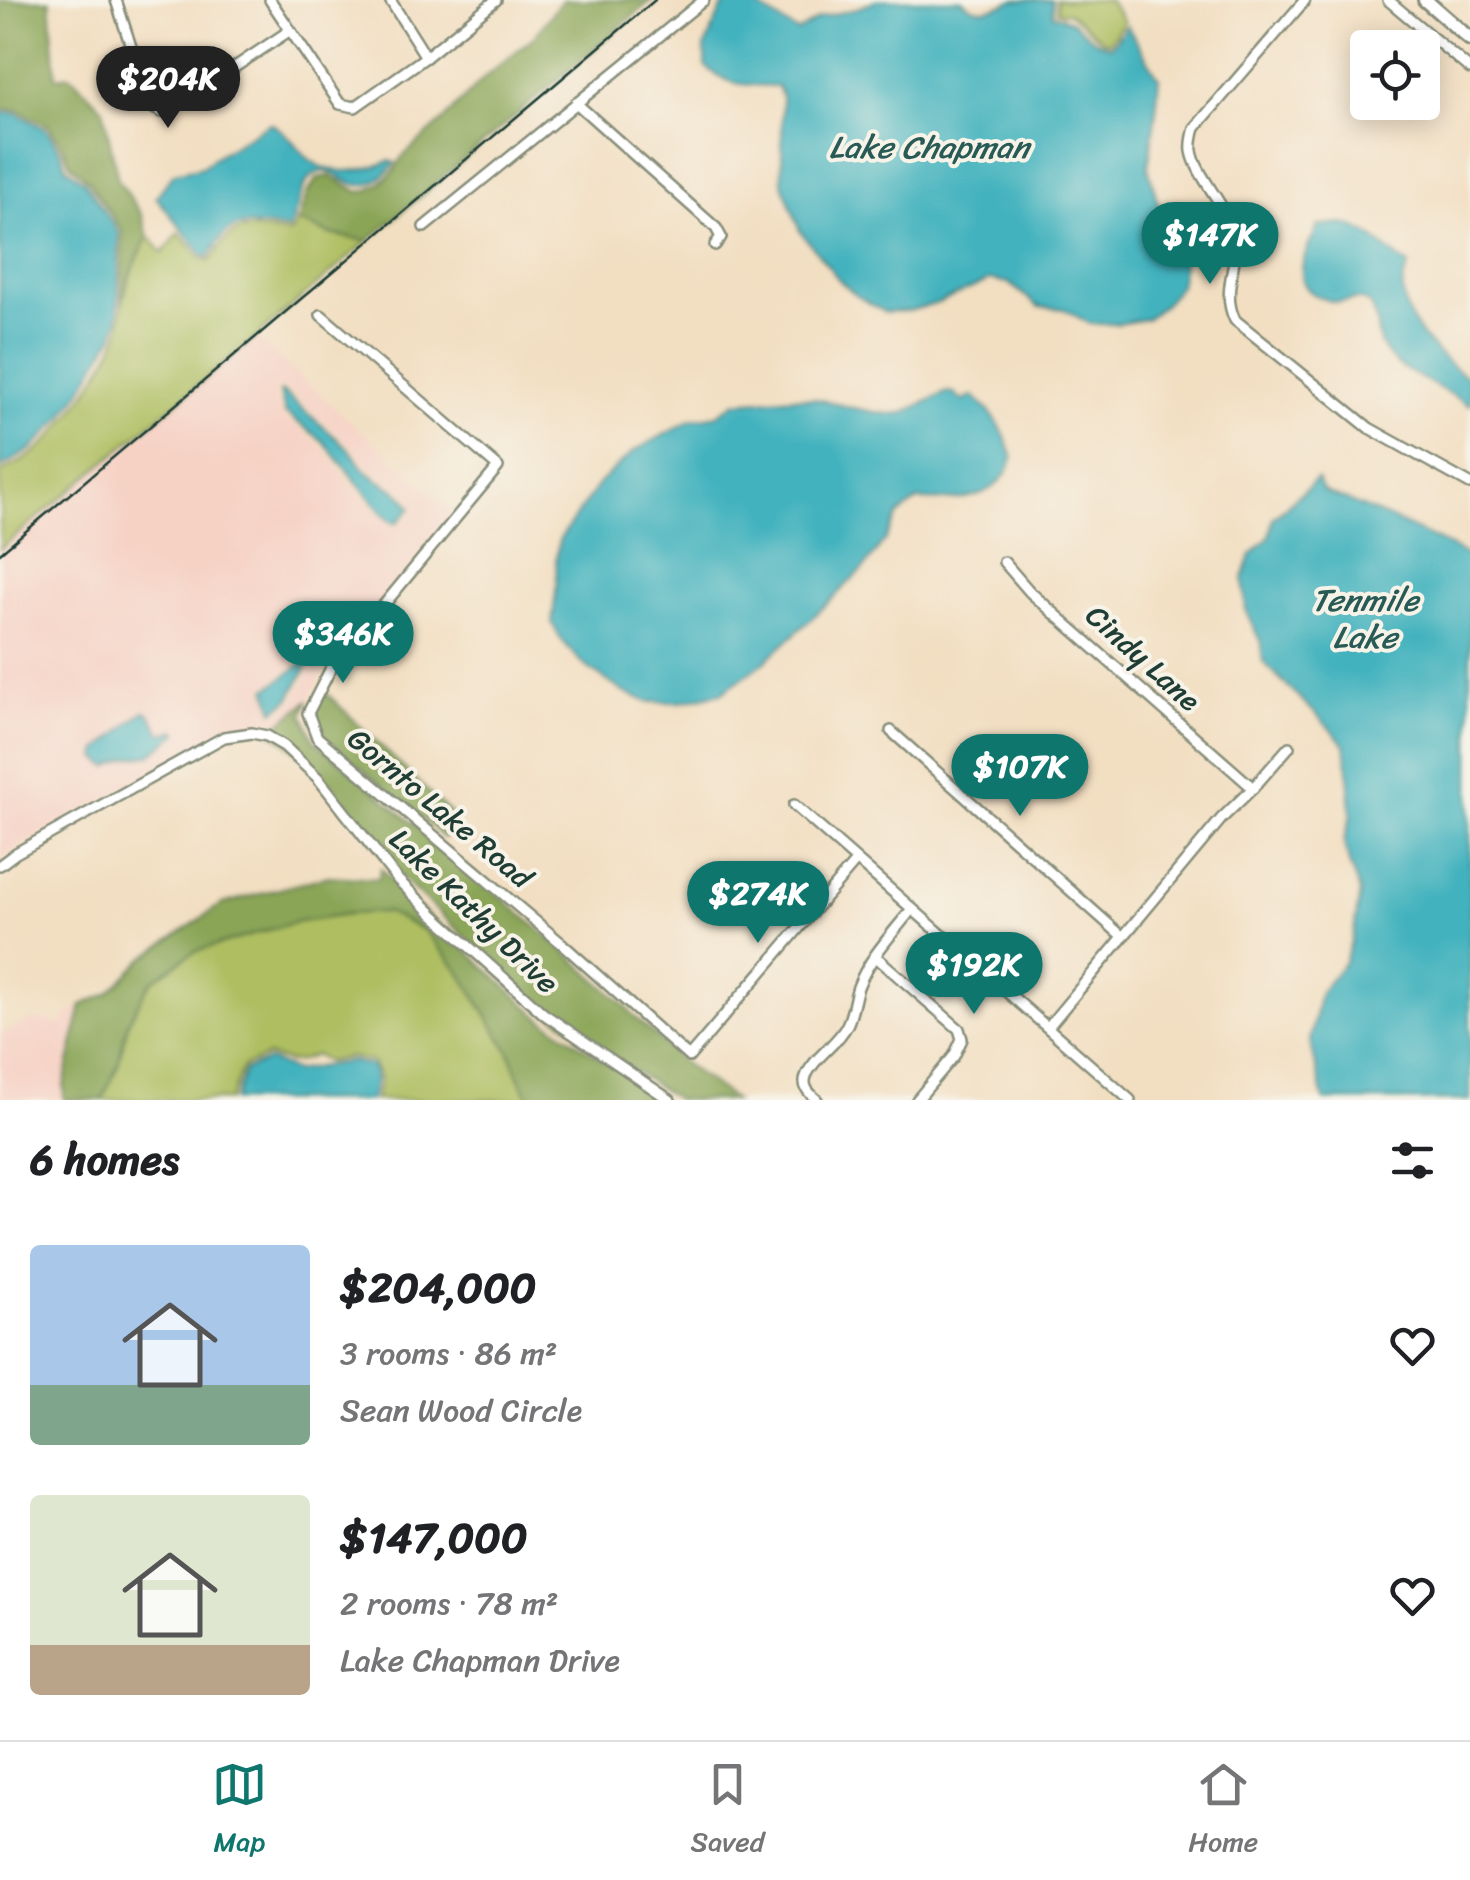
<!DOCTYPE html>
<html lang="en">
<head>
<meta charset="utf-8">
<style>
  :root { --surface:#fff; --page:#f6f6f6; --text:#202124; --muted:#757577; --line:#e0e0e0; --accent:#0f766e }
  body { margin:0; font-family:Sriracha,sans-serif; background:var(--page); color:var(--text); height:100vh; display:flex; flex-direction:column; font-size:38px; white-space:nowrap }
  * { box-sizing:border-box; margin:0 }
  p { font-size:32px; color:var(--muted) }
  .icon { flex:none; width:55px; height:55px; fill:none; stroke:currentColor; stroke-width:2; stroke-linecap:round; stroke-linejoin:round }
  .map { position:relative; height:1100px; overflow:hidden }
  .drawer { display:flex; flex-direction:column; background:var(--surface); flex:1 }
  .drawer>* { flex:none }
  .controls { position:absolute; left:1350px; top:30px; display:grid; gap:20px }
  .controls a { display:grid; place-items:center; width:90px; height:90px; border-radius:10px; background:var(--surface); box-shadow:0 5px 25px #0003; font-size:50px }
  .price { position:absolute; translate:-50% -85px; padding:0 22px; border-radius:35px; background:var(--accent); color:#fff; font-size:32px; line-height:65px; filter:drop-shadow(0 2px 5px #0008) }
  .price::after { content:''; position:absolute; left:50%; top:60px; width:30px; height:22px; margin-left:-15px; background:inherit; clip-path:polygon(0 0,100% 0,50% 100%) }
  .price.current { background:#222; color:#fff }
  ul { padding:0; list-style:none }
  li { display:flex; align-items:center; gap:30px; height:250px; padding:0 30px }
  li span { display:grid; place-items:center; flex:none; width:280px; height:200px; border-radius:10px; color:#555 }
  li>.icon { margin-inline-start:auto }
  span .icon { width:120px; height:120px; fill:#fffc; stroke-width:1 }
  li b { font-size:42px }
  h2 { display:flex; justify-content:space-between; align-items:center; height:120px; padding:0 30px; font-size:42px }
  .menu { display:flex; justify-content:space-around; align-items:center; height:140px; border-top:2px solid var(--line); background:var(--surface); font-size:28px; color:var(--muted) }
  .menu a { display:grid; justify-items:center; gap:5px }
  .menu .current { color:var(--accent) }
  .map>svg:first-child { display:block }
  .built { fill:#f6d2c5; fill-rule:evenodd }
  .green { fill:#aebe61; stroke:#667e4a; stroke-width:2.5 }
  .forest { fill:#8aa557; stroke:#547146; stroke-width:2.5 }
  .water { fill:#43b2be; stroke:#317879; stroke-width:2.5 }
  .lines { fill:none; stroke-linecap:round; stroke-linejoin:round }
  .street-casing { stroke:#888e7a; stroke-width:14 }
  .secondary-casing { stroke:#888e7a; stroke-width:18 }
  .street { stroke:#fff; stroke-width:9 }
  .secondary { stroke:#fff; stroke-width:12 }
  .rail { stroke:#1f3d34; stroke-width:2.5 }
  .labels { text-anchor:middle; stroke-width:8; stroke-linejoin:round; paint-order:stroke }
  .street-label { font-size:30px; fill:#1f3d34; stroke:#f7f3e8 }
  .water-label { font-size:32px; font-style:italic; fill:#285a56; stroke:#f7f3e8 }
</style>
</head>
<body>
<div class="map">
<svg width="1470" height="1100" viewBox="0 0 1470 1100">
  <rect width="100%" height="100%" fill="#f7f3e8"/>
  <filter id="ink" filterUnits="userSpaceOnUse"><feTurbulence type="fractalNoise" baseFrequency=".01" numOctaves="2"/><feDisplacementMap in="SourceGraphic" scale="20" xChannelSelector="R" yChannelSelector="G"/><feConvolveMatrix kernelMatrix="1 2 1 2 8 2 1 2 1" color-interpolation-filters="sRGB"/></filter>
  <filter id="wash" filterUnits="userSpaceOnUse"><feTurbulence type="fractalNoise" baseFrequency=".0048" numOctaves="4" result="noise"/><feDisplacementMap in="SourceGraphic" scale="40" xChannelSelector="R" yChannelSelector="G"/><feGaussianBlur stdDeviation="2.25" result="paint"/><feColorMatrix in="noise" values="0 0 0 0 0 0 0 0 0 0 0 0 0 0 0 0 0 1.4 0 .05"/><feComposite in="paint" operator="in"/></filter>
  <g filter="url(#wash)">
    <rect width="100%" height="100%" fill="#f2dec1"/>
    <g class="built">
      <path d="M 256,337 L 453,513 L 326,667 L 309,700 L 270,732 L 242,728 L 221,733 L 0,858 L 0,549 ZM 281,387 L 286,389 L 350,446 L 369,469 L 409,496 L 414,510 L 405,522 L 399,526 L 389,524 L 363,497 L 320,444 L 283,416 L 275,396 L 276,390 ZM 311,653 L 316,654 L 316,659 L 292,702 L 273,715 L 264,688 Z"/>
      <path d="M 82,1005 L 64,1085 L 64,1100 L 0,1100 L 0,1035 L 34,1019 L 64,1024 L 66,1016 Z"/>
    </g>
    <g class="green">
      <path d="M 1056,0 L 1109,0 L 1124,22 L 1110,42 L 1103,41 L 1069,13 L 1057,12 Z"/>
      <path d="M 298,222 L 330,234 L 368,241 L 256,337 L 0,549 L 0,473 C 11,466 24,461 34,453 C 62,432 108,366 119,332 C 122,322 121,312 123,302 C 127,278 138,257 148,236 L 163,253 L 179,233 L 201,258 L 209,261 C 218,253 221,241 231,235 C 248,223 271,233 290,233 Z"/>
      <path d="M 386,912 L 424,930 L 460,972 L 509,1051 L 529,1100 L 375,1100 L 380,1079 L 372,1062 L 350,1057 L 327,1062 L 315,1055 C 291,1065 292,1063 268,1056 L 243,1067 L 230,1100 L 102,1100 L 118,1065 L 128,1023 L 147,988 L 152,981 L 194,952 L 299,921 L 348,914 Z"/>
    </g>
    <g class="forest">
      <path d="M 0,0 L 50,0 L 56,77 L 70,75 L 103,108 L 118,180 L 142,215 L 148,236 L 129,277 L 122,304 L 122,231 L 88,180 L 70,164 L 64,150 L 49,126 L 17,110 L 0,109 Z"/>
      <path d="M 562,0 L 652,0 L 368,241 L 330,234 L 298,222 L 307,193 L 318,178 L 330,176 L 359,192 L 367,191 L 381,183 L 394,171 L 401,158 L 445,119 L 485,77 L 535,36 Z"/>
      <path d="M 324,691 L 457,820 L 444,838 L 321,734 L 313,713 Z"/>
      <path d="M 309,700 L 303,714 L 314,740 L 558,945 L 626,1006 L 634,1016 L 687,1066 L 734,1100 L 677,1100 L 546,1011 L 414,890 L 400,877 C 366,833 317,756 269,732 Z"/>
      <path d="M 381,869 L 408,897 L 541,1018 L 662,1100 L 529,1100 L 509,1051 L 460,972 L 424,930 L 386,912 L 348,914 L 299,921 L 194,952 L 152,981 L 147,988 L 128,1022 L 118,1065 L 102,1100 L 64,1100 L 64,1085 L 82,1005 L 108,994 L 144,958 L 222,904 L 328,876 L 378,879 Z"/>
    </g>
    <g class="water">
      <path d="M 733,0 L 751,2 L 798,32 L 819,18 L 855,9 L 877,0 L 962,0 C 982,19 996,5 1017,0 C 1028,0 1042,0 1052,0 L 1053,15 C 1079,18 1088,44 1111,46 L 1127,26 L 1159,78 L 1156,112 L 1148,167 L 1158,203 L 1178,234 L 1184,255 L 1180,285 L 1165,304 L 1146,319 L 1119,324 L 1090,324 L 1064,309 L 1039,307 L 1009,283 L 990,280 L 938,303 L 909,311 L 884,312 L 857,296 L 840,281 L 800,231 L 782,183 L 782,97 L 778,86 C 747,85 731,88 705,66 L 705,47 L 722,8 Z"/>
      <path d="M 0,113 L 16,113 L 46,129 L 61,152 L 66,167 L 85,182 L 119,233 L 118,320 L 114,334 L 80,393 L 60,420 L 32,449 L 0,468 Z"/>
      <path d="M 270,123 C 285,130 294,144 306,156 C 327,178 364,172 390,161 L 395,163 C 352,217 338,153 311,177 C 298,189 298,214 289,229 C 268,229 240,217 223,236 C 217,242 214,250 208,257 L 203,255 L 156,197 L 174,173 L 202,167 L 215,157 Z"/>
      <path d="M 1344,224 C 1374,231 1385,252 1409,265 C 1385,309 1437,357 1470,379 L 1470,405 L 1399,366 C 1391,359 1383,352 1380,342 C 1376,332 1378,313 1369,304 C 1360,296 1349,302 1339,302 C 1331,303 1324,299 1317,296 C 1288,282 1308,246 1318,226 Z"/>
      <path d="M 280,392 L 283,392 L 348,448 C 356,456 361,468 371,475 C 385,486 403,490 411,508 L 397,523 L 391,521 L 382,513 L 323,441 L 285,413 Z"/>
      <path d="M 947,392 L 954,393 L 962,401 L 973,396 C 998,418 1002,427 1013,458 C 1000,501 956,502 918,500 L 898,515 L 885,540 L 865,567 L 825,606 L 763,663 L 721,693 L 680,702 L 649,702 L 623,692 L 583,664 L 560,638 L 552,623 L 557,583 L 556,561 L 559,540 L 599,483 L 633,452 L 691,420 L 717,415 L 736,402 L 794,397 L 817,399 L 853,408 L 888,414 L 903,413 Z"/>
      <path d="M 1317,479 L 1323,491 C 1374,512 1423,531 1470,557 L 1470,1100 L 1324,1100 L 1310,1041 L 1320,992 L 1345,962 L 1354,931 L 1360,892 L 1350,867 L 1344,841 L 1351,815 L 1349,777 L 1345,745 L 1318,716 L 1263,662 L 1261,643 L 1246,611 L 1243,578 L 1251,555 L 1269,537 L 1273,518 Z"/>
      <path d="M 313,656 L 289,700 L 274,711 L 267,689 Z"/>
      <path d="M 144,711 L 149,713 L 162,734 L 176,730 L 178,733 L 150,755 L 127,758 L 108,767 L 97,758 L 98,751 Z"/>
      <path d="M 269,1060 L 295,1071 L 351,1061 L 372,1066 L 376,1079 L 371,1100 L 234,1100 L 245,1070 Z"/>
    </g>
  </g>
  <g filter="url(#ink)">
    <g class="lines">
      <g class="street-casing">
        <g id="street">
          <path d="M 116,0 L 150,106 L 161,112 L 169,111 L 289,31"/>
          <path d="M 270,0 L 340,104 L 355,107 L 426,57 L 496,0"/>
          <path d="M 390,0 L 426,57"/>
          <path d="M 1305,0 L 1195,128 C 1193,135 1191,143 1192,151 C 1196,176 1227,205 1234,235 C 1240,264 1220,290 1235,320 L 1369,428 L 1470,484"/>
          <path d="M 1388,0 L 1470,69"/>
          <path d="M 576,103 L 716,228 L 721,237 L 715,245"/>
          <path d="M 424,227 L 704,0"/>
          <path d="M 321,315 L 498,467 L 330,670 L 308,713 L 317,737 L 560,942 L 689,1057 L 856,861"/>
          <path d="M 1004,562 L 1030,592 L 1253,788"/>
          <path d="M 891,731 L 1123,937"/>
          <path d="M 794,805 L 1130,1100"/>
          <path d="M 0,865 L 16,853 L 224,737 L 252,733 L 267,736 L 284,746 L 318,778 L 397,879 L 434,915 L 544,1014 L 670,1100"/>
          <path d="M 875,956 L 959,1029 L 962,1039 L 954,1056 L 917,1100"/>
          <path d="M 1048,1027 L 1222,818 L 1253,788 L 1289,747"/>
          <path d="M 817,1100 C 809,1093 801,1086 807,1074 C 816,1055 838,1044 847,1025 C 853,1013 854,999 858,987 C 869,958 892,934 912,909"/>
        </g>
      </g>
      <g class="secondary-casing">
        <path id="secondary" d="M 1425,0 L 1470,39"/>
      </g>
      <use href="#street" class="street"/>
      <use href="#secondary" class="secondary"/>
      <path class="rail" d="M 0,553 L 655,0"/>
    </g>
  </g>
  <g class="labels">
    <g class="street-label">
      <text transform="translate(1143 658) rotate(42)" y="10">Cindy Lane</text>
      <text transform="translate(440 808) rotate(40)" y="10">Gornto Lake Road</text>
      <text transform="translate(474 911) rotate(44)" y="10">Lake Kathy Drive</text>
    </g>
    <g class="water-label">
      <text x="929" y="158">Lake Chapman</text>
      <text x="1365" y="611">Tenmile<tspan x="1365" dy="37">Lake</tspan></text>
    </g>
  </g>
</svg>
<div class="controls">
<a><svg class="icon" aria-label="locate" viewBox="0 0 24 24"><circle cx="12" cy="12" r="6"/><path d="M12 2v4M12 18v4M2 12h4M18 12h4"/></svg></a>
</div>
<b class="price current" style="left:168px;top:131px">$204K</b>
<b class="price" style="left:1210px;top:287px">$147K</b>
<b class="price" style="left:343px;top:686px">$346K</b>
<b class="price" style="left:1020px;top:819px">$107K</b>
<b class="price" style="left:758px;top:946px">$274K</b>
<b class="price" style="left:974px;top:1017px">$192K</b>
</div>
<section class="drawer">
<h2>6 homes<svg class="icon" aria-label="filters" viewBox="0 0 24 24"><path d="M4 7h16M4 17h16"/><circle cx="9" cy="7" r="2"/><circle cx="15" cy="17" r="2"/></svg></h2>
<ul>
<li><span style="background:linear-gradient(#a9c7e8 70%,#7fa58c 0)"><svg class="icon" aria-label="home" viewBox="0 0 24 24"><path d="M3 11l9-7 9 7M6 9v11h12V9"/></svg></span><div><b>$204,000</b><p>3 rooms · 86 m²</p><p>Sean Wood Circle</p></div><svg class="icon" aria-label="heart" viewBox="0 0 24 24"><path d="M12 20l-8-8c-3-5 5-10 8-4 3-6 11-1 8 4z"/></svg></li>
<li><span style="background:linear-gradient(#dfe7d0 75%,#b9a48a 0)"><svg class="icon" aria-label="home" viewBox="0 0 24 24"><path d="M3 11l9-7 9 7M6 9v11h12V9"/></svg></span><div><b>$147,000</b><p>2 rooms · 78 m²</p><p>Lake Chapman Drive</p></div><svg class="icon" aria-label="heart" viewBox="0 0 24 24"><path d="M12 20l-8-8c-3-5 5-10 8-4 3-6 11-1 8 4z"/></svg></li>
</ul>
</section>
<nav class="menu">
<a class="current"><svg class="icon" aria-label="map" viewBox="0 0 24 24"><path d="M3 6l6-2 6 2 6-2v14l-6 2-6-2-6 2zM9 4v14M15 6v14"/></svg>Map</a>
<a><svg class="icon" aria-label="saved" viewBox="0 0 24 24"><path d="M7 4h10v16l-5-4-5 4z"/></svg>Saved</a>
<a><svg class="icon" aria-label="home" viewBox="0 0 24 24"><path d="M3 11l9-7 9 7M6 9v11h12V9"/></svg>Home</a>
</nav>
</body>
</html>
